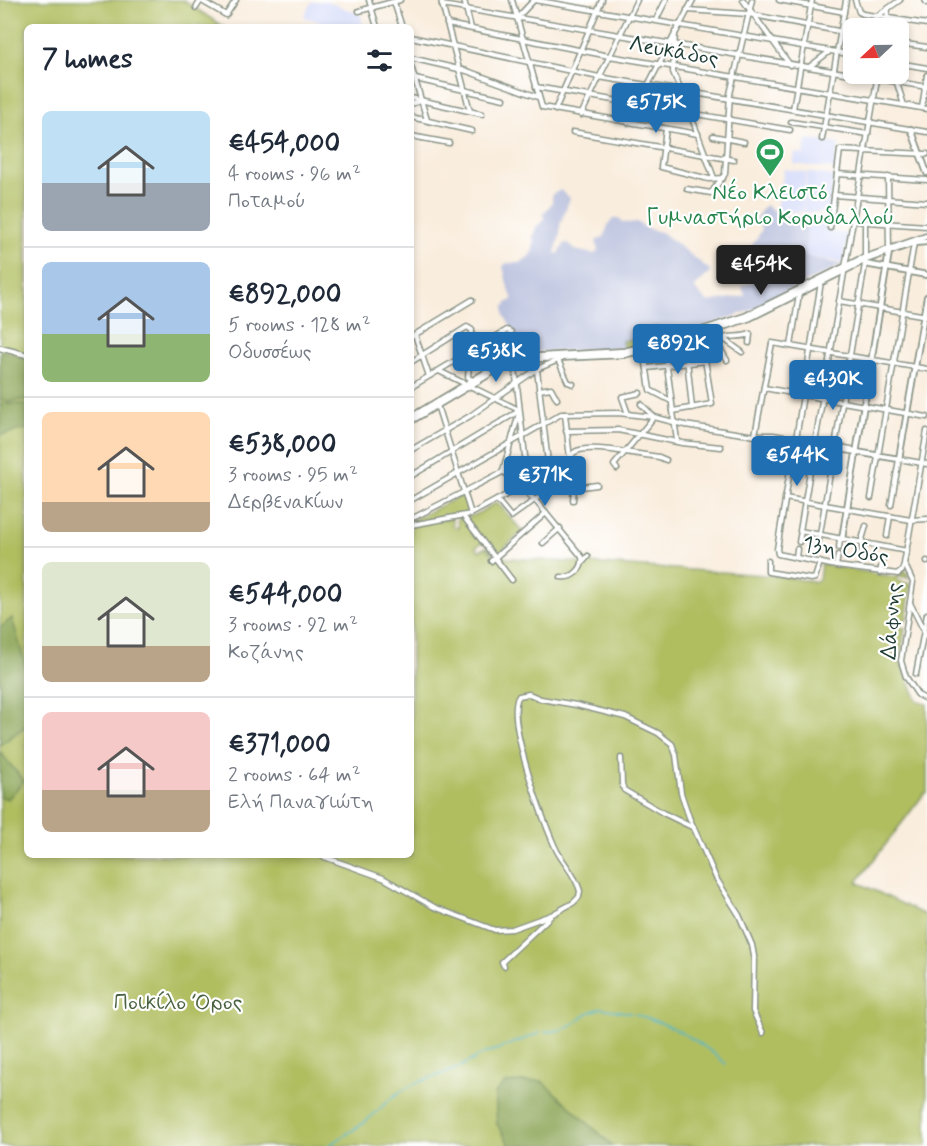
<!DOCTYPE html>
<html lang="en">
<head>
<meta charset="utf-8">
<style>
  :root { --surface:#fff; --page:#f2f2f3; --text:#1f2937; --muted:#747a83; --line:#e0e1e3; --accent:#1f6fb2 }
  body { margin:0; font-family:Mynerve,sans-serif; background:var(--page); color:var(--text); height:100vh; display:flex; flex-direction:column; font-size:22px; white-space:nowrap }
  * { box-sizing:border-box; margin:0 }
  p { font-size:20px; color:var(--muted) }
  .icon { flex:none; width:33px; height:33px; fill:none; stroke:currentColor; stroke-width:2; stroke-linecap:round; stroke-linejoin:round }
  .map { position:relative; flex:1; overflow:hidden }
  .side { position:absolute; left:24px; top:24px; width:390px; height:834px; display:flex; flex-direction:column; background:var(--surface); border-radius:9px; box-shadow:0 3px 9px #0003 }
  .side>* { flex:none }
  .needle { width:39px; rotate:248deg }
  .buttons { position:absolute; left:843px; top:18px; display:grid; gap:12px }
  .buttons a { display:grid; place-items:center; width:66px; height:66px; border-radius:9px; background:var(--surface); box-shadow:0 3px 9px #0003; font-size:30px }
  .price { position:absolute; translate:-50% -51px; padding:0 14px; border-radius:6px; background:var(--accent); color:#fff; font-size:20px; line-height:39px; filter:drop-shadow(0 2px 3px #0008) }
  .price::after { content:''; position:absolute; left:50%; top:36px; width:18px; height:14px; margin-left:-9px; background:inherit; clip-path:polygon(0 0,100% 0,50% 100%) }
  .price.on { background:#222; color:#fff }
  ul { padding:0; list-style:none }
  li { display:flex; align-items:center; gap:18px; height:150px; padding:0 18px }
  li+li { border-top:2px solid var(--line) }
  li span { display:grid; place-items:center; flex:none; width:168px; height:120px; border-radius:9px; color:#555 }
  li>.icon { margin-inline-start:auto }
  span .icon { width:72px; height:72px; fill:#fffc; stroke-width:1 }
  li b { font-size:26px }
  h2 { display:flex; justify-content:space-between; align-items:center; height:72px; padding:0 18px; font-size:26px }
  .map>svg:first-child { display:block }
  .built { fill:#d3d9f9 }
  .industrial { fill:#bcc3de }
  .green { fill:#b0be60; stroke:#687e4a; stroke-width:1.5 }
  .forest { fill:#8ca556; stroke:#567145; stroke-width:1.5 }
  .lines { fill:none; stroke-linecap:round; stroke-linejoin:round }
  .stream { stroke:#48b5c5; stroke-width:1.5 }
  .minor-casing { stroke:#8c9588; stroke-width:7 }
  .tertiary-casing { stroke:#8c9588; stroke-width:8 }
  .minor { stroke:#fff; stroke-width:4 }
  .tertiary { stroke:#fff; stroke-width:4.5 }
  .labels { text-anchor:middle; stroke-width:4.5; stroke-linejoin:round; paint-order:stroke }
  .street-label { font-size:22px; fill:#1f3d34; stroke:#fff }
  .leisure-label { font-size:22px; fill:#27864d; stroke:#fff }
  .park-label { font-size:22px; fill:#4a6441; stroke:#fff }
</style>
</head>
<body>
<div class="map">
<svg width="927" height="1146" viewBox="0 0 927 1146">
  <rect width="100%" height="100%" fill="#fff"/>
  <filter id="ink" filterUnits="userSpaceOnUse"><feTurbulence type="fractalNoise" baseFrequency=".0167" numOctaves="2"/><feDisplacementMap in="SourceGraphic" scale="12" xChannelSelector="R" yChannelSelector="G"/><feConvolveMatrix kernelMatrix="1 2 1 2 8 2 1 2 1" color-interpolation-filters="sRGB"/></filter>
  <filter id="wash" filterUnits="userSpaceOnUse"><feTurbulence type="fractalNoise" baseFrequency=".008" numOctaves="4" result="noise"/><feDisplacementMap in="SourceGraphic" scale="24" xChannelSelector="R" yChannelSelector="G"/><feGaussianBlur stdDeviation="1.35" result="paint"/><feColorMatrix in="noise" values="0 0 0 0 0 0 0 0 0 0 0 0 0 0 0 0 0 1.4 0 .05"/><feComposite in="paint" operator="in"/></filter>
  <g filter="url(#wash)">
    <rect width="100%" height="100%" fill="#f9eddd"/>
    <g class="built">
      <path d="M 327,1 L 361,15 L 363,27 L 338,27 L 304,17 L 311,2 Z"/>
      <path d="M 806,139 L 839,144 L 835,169 L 793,164 L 795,153 L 804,154 Z"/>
      <path d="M 784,169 L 806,172 L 802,212 L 777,211 Z"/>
      <path d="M 807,172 L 834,176 L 830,213 L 803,212 Z"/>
      <path d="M 808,219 L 830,220 L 829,231 L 848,234 L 843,263 L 805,256 Z"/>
      <path d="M 784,443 L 813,447 L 810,463 L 781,459 Z"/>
    </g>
    <path class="industrial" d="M 561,190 L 570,198 L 560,225 L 560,235 L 555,253 L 558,254 L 565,243 L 569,244 L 574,250 L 594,254 L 598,251 L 596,241 L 604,237 L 608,225 L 613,219 L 619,218 L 623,222 L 628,223 L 637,222 L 646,228 L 663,233 L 711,271 L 694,288 L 707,302 L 745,296 L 742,286 L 773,273 L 755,271 L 751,247 L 762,230 L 756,218 L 765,205 L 782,216 L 808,216 L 805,256 L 843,265 L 770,299 L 752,310 L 691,331 L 622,348 L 514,353 L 512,329 L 504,315 L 504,307 L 508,302 L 513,300 L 507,284 L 503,266 L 507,263 L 520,263 L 531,255 L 534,245 L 533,236 L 536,227 L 542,222 L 544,218 L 543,214 L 552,203 L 552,194 Z"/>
    <g class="green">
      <path d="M 0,0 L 183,0 L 224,27 L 27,27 L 27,855 L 411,855 L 411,526 L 452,518 L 453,527 L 458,528 L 457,518 L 461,517 L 483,542 L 476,547 L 479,551 L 486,547 L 495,557 L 780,576 L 815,582 L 819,579 L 821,564 L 895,577 L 902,573 L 905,569 L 909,578 L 898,576 L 898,581 L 911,584 L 906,621 L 897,620 L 896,626 L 905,628 L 901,652 L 893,651 L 893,655 L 900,657 L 900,661 L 917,700 L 927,704 L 927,793 L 924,794 L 857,882 L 927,916 L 927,1146 L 0,1146 Z"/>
      <path d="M 657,327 L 661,342 L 624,350 L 622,341 L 643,337 L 642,331 Z"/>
      <path d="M 464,494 L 469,513 L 411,523 L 411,515 L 413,520 Z"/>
      <path d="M 497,502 L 523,532 L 497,554 L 492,551 L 465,517 L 475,515 Z"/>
    </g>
    <g class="forest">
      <path d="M 0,351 L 27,357 L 27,399 L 9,402 L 0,399 Z"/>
      <path d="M 0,404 L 27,404 L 27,429 L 0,435 Z"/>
      <path d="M 12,618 L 27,670 L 27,725 L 0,745 L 0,628 Z"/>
      <path d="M 0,752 L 24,781 L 8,799 L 0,797 Z"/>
      <path d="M 542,1081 L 613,1146 L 510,1146 L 497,1124 L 495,1093 L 505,1083 Z"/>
    </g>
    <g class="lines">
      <g class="stream">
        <path d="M 635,1014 C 669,1024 700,1040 726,1064"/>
        <path d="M 545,1032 L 561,1030 L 573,1024 L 590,1012 L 601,1008 L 631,1013"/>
        <path d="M 328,1146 L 364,1123 L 395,1095 L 416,1083 L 456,1069 L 483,1054 L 498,1049 L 540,1033"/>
      </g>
    </g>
  </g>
  <g filter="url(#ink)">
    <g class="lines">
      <g class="minor-casing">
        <g id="minor">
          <path d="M 200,0 L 226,15 L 236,0"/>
          <path d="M 369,0 L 377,27"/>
          <path d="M 441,0 L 470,111"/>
          <path d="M 464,0 L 471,28"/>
          <path d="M 512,0 L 542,107 L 698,134"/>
          <path d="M 743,0 L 790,65"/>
          <path d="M 779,0 L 844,12"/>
          <path d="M 855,0 L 859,12 L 863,14 L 927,24"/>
          <path d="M 925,0 L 927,3"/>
          <path d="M 394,2 L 402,27"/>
          <path d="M 442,5 L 927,87"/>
          <path d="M 196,8 L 201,0"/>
          <path d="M 687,10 L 748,14 L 854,34"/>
          <path d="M 359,11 L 400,0"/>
          <path d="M 876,17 L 900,0"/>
          <path d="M 517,18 L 534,0 L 854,55"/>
          <path d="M 656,20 L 666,0"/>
          <path d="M 447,24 L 609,56 L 927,109"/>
          <path d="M 886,28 L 888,9"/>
          <path d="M 675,32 L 673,72 L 690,113 L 714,178"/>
          <path d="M 411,37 L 599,77 L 927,132"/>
          <path d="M 898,43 L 927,47"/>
          <path d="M 411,58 L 467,71 L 538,97"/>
          <path d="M 898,63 L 927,68"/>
          <path d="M 411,66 L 427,120"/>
          <path d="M 809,67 L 829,52"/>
          <path d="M 894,74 L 904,105"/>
          <path d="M 411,78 L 504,99"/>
          <path d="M 536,87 L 790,130"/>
          <path d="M 411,98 L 482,114"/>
          <path d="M 411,104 L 420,101"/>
          <path d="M 922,108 L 927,75"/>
          <path d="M 793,109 L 812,0"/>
          <path d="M 555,110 L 602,0"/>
          <path d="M 581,115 L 637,0"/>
          <path d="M 411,117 L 472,131"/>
          <path d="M 791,122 L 868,134"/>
          <path d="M 628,123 L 693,0"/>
          <path d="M 666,129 L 661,167 L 709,179 L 723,178"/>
          <path d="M 573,132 L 734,160"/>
          <path d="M 411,136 L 449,143"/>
          <path d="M 713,136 L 744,142"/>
          <path d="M 822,139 L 846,0"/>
          <path d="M 837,174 L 927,180"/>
          <path d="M 888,177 L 889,251"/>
          <path d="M 687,189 L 711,193 L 725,174 L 730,94 L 752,0"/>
          <path d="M 834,195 L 927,202"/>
          <path d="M 853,221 L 927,226"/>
          <path d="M 830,228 L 840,150 L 927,154"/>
          <path d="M 865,257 L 865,222"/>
          <path d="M 839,301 L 927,316"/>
          <path d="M 716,329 L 720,339 L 718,345 L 727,360"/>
          <path d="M 415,335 L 429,376"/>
          <path d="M 411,337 L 472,300"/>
          <path d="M 723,338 C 732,335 742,338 750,334 L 749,343"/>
          <path d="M 685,339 L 692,408"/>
          <path d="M 724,339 L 742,352"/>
          <path d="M 664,344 L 677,441"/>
          <path d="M 791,346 L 799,294"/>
          <path d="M 644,350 L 650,390 L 671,401"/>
          <path d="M 558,360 L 568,382 L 573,384"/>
          <path d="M 411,362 L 467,327 L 472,330 L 468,377 L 472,380"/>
          <path d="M 647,368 L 706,361"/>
          <path d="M 537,370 L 551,488"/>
          <path d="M 439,371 L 519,410"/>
          <path d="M 411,387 L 507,330 L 511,332 L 528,483"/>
          <path d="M 764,388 L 927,417"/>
          <path d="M 539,390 L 551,388 L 557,399"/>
          <path d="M 641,404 L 654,417"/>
          <path d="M 437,405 L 471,514"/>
          <path d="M 673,411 L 712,404 L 701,334"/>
          <path d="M 519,413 L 503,471 L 535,500 L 582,557 C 584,569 572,579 561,577"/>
          <path d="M 565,414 L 570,459"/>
          <path d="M 628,414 L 622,397 L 640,393"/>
          <path d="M 566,431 L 618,430 L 682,443 L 721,447"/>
          <path d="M 755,435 L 772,343 L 927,369"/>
          <path d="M 755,435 L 773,435 L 851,449 L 856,452"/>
          <path d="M 796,439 L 821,282"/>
          <path d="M 815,443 L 878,74"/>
          <path d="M 835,446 L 865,264"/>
          <path d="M 814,447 L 800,531 L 907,551"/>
          <path d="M 411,450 L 470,416 L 537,369 L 561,359"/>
          <path d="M 570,460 C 571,457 572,453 575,452 C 584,446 614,450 625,452 L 654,417"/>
          <path d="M 791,464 L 777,549 L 778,554 L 836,566 L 898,574 L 902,571 L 904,564 L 927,431"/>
          <path d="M 617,469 L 614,465 L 625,452 L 659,457 L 666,460"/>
          <path d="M 411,476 L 519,411"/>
          <path d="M 574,488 L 597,485"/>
          <path d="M 785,498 L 911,520 L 927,519"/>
          <path d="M 871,498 L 914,243"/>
          <path d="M 411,500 L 561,414 L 618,413 L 654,417 L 685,425 L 856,452"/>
          <path d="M 497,500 L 511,517 L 568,476 L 571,477 L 574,488 L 573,500"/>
          <path d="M 891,505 L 899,459 L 927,464"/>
          <path d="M 463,516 L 512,580"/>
          <path d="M 415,517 L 526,460"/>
          <path d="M 411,525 L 471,514 L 570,460"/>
          <path d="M 887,536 L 890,516"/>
          <path d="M 799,542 L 801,531"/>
          <path d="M 543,543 L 560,528"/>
          <path d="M 861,543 L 866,526"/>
          <path d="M 818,546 L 834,449"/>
          <path d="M 839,548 L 840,539"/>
          <path d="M 861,554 L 863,543"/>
          <path d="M 796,558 L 797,549"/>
          <path d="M 491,561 L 546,513"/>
          <path d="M 768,561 L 768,572 L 811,579 L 815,578 L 820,562"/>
          <path d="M 927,561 L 927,562"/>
          <path d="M 583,562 L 588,556"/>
          <path d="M 905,565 L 913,582 L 901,661 L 906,677 L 918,695 L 927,700"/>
          <path d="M 836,566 L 838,555"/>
          <path d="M 880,573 L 883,557"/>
          <path d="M 910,603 L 927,637"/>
          <path d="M 916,674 L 927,614"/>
          <path d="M 621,758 L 622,784 L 624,790 L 663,813 L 694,828"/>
          <path d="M 319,855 L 383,878 L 434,907 L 495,930 L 512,929 L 551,915 L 573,903 L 579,897 L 580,891 C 576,876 564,864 557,851 C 545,827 504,716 519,696 L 529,694 L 541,699 L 576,705 L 625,717 L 658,733 L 672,744 L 676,755 L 681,793 L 689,817 L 716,878 L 739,915 L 752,945 L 754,956 L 753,1011 L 763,1033"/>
          <path d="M 504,966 L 502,962 L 551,916"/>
        </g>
      </g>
      <g class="tertiary-casing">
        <g id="tertiary">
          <path d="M 911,129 L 927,173"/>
          <path d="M 863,261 L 865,264 L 927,275"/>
          <path d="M 689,338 L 750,318 L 866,260 L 914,243 L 927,242"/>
          <path d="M 0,348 L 27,355"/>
          <path d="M 411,417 L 510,358 L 625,351 L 680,337 L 745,316 L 858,260 L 927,236"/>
          <path d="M 411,421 L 513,360 L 623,355 L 669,344"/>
          <path d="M 856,452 L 899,459 L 927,297"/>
          <path d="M 842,539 L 889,252"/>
        </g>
      </g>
      <use href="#minor" class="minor"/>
      <use href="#tertiary" class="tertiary"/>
    </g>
  </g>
  <defs>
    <g id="stadium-pin" transform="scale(1.5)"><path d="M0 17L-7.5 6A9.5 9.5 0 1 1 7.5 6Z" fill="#2e9e5b" stroke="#fff"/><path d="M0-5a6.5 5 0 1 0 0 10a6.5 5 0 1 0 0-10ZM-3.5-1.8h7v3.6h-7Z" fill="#fff"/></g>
  </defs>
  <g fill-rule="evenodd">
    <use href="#stadium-pin" x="770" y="152"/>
  </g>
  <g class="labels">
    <g class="street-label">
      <text transform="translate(674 50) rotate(10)" y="8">Λeυκάδος</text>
      <text transform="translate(846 549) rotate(9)" y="8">13η Οδός</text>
      <text transform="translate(890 621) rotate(-86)" y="8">Δάφνης</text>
    </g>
    <g class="leisure-label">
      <text x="770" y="199">Νέο Κλειστό<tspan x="770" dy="25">Γυμναστήριο Κορυδαλλού</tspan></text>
    </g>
    <g class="park-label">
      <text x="178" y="1009">Ποικίλο Όρος</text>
    </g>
  </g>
</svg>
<div class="buttons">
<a><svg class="needle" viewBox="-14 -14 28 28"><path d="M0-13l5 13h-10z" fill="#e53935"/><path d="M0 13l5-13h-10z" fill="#747a83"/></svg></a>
</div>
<b class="price" style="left:656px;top:134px">€575K</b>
<b class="price on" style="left:761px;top:296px">€454K</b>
<b class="price" style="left:678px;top:375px">€892K</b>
<b class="price" style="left:496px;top:383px">€538K</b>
<b class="price" style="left:833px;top:411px">€430K</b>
<b class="price" style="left:797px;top:487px">€544K</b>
<b class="price" style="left:545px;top:507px">€371K</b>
<section class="side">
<h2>7 homes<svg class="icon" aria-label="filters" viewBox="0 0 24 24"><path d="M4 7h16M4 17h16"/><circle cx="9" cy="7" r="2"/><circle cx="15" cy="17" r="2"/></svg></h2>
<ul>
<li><span style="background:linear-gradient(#bfe0f5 60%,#9aa5b1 0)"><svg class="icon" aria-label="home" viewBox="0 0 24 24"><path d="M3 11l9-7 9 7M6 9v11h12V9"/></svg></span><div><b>€454,000</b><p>4 rooms · 96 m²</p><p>Ποταμού</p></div></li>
<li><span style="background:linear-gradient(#a9c7e8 60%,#8fb573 0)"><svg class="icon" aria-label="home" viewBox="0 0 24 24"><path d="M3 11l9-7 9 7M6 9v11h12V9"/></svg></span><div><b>€892,000</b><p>5 rooms · 128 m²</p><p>Οδυσσέως</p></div></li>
<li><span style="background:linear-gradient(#ffd9b3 75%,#b9a48a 0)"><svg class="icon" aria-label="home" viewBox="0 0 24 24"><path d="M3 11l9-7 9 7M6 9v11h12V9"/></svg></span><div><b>€538,000</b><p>3 rooms · 95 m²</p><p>Δερβενακίων</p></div></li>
<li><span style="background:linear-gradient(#dfe7d0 70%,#b9a48a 0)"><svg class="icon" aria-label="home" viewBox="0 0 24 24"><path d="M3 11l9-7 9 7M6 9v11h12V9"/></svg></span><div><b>€544,000</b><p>3 rooms · 92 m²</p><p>Κοζάνης</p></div></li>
<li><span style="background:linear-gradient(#f6c9c9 65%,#b9a48a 0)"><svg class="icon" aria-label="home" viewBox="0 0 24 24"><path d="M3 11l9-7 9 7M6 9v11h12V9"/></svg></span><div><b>€371,000</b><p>2 rooms · 64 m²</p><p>Ελή Παναγιώτη</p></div></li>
</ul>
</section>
</div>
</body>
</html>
